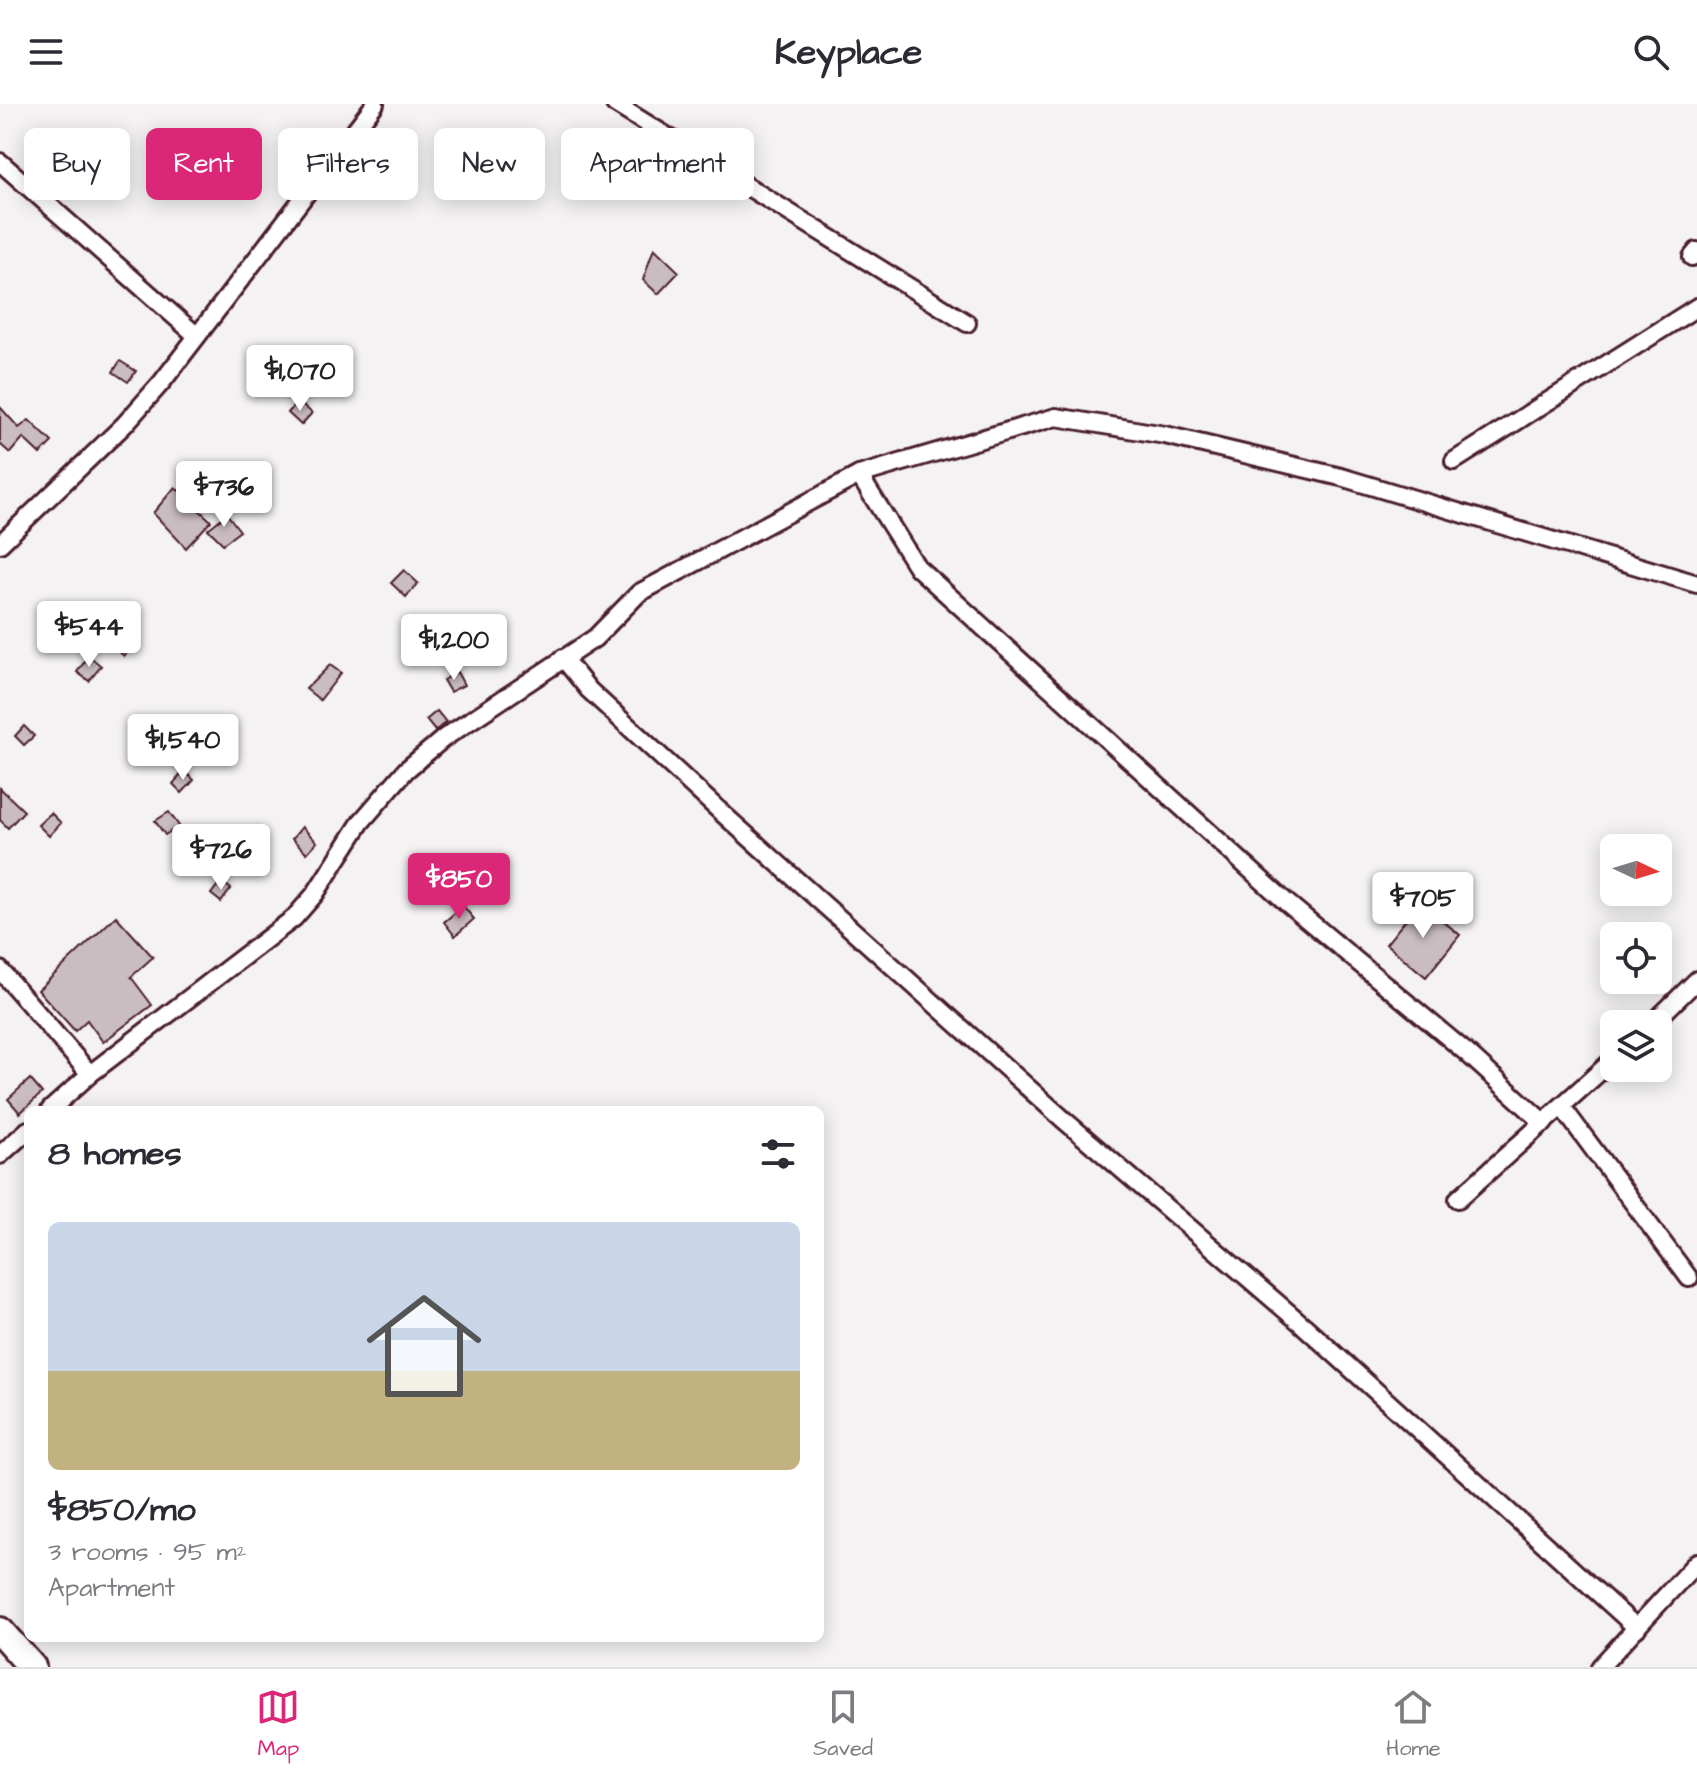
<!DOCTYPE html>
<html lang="en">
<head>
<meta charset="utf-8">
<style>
  :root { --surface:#fff; --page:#f7f7f7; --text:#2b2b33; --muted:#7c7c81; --line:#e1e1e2; --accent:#db2777 }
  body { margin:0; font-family:"Architects Daughter",sans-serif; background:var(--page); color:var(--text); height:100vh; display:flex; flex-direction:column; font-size:30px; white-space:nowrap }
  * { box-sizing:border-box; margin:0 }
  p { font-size:26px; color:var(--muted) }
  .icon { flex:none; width:44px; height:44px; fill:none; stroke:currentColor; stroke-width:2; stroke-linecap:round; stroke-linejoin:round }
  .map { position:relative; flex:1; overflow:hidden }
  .drawer { position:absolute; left:24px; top:1002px; width:800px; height:536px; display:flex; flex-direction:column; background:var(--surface); border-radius:12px; box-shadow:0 4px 20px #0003 }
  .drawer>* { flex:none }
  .hud { position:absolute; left:24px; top:24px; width:800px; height:72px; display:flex; gap:16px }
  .needle { width:52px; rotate:94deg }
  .tools { position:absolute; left:1600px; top:730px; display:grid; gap:16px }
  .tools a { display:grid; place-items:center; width:72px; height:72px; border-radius:12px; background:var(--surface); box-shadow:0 4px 20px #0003; font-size:40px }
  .price { position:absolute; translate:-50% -68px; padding:0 18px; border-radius:8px; background:#fff; color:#222; font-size:26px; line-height:52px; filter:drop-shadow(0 2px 4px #0008) }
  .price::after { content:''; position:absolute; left:50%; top:48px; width:24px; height:18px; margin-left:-12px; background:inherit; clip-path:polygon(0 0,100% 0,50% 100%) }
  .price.selected { background:var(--accent); color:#fff }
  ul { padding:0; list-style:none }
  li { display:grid; align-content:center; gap:16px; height:424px; padding:0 24px }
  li+li { border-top:2px solid var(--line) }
  li span { display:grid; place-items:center; height:248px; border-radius:12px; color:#555 }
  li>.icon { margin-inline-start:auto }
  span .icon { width:144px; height:144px; fill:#fffc; stroke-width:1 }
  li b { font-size:34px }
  h2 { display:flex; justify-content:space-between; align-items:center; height:96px; padding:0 24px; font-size:34px }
  .tag { padding:0 28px; border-radius:12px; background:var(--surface); box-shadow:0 4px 20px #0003; font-size:28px; line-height:72px }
  .tag.selected { background:var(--accent); color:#fff }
  header { display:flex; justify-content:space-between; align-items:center; height:104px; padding:0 24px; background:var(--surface); font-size:36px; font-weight:700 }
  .dock { display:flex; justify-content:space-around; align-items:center; height:112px; border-top:2px solid var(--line); background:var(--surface); font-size:22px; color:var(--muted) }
  .dock a { display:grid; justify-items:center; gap:4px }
  .dock .selected { color:var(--accent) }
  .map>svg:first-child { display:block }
  .building { fill:#cabdc1; stroke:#4a1f2b; stroke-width:2 }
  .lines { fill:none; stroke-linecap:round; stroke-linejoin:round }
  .minor-casing { stroke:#4a1f2b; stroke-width:22 }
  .trunk-casing { stroke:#4a1f2b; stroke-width:32 }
  .minor { stroke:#fff; stroke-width:16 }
  .trunk { stroke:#fff; stroke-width:26 }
</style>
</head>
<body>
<header><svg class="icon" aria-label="menu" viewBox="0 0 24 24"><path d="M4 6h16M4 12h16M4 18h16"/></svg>Keyplace<svg class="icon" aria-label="search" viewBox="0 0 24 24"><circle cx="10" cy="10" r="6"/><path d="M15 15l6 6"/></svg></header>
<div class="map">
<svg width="1697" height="1563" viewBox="0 0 1697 1563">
  <rect width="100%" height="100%" fill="#f4f2f2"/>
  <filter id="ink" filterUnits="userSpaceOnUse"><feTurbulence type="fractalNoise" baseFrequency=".0125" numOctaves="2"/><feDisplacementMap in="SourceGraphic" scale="16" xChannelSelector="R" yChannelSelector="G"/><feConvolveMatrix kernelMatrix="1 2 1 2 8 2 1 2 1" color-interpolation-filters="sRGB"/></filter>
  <g filter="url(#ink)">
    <g class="building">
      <path d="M 654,144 L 679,168 L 658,190 L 643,176 Z"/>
      <path d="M 120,257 L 136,267 L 128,278 L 113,268 Z"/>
      <path d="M 298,297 L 312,309 L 301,321 L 288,309 Z"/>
      <path d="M 0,303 L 19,324 L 29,316 L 52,338 L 40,350 L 23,334 L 10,349 L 0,340 Z"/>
      <path d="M 175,383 L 211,417 L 186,444 L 153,409 Z"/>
      <path d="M 227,410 L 240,427 L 223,440 L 208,425 Z"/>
      <path d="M 404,466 L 418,479 L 406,493 L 391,479 Z"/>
      <path d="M 53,522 L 65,528 L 58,543 L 46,537 Z"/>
      <path d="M 124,530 L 135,539 L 124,552 L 114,543 Z"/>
      <path d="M 89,552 L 101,562 L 89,577 L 77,568 Z"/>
      <path d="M 330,561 L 341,569 L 320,596 L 306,585 Z"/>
      <path d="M 457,568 L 464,581 L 450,588 L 443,576 Z"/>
      <path d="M 437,607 L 446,618 L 435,627 L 426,616 Z"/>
      <path d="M 24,622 L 34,632 L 24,641 L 15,632 Z"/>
      <path d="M 184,667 L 194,676 L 182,689 L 173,680 Z"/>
      <path d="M 0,684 L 24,707 L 8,724 L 0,716 Z"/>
      <path d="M 169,708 L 179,722 L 165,731 L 155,717 Z"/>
      <path d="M 51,709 L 61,719 L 49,732 L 38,721 Z"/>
      <path d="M 302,723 L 317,738 L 307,749 L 292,735 Z"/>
      <path d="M 221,777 L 231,785 L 221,798 L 211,790 Z"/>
      <path d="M 1420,798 L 1460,831 L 1426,873 L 1386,840 Z"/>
      <path d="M 463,802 L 474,815 L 455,832 L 444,818 Z"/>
      <path d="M 116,812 L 153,853 L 131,873 L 152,901 L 103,938 L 87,916 L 75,927 L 38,886 Z"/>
      <path d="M 30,975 L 42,989 L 20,1009 L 8,995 Z"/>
    </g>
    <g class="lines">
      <g class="minor-casing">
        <g id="minor">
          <path d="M 615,0 L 967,219"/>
          <path d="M 0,58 L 197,232"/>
          <path d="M 1692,153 L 1697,147"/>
          <path d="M 1454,357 L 1697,203"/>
          <path d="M 859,371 L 917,463 L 1286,798 L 1467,949 L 1544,1019"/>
          <path d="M 0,440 L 124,321 L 162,278 L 375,0"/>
          <path d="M 563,554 L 589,586 L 723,710 L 1064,1016 L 1304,1222 L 1637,1524"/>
          <path d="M 0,866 L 90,970"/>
          <path d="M 1652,920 L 1697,876"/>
          <path d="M 1562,1003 L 1689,1174"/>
          <path d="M 50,1006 L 90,970 L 294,814 L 315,790 L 361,718 L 406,666 L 444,634 L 595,534 L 639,489 L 859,371 L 1056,313 L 1165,331 L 1341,373 L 1697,480"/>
          <path d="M 0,1051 L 28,1026"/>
          <path d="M 1458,1095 L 1614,955"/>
          <path d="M 1600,1563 L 1697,1458"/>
        </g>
      </g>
      <g class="trunk-casing">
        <path id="trunk" d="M 0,1527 L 32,1563"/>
      </g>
      <use href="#minor" class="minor"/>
      <use href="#trunk" class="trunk"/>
    </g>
  </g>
</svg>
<div class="tools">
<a><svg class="needle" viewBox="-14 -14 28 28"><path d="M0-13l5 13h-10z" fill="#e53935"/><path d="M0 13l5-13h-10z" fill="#7c7c81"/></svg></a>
<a><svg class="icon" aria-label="locate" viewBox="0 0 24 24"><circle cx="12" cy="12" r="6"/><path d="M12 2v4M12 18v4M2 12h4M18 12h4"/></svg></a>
<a><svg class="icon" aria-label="layers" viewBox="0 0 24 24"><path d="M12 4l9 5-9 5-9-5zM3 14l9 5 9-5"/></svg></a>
</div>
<b class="price" style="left:300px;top:309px">$1,070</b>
<b class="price" style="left:224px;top:425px">$736</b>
<b class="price" style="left:89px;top:565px">$544</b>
<b class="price" style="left:454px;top:578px">$1,200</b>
<b class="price" style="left:183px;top:678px">$1,540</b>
<b class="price" style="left:221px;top:788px">$726</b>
<b class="price selected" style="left:459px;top:817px">$850</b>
<b class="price" style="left:1423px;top:836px">$705</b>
<div class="hud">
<a class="tag">Buy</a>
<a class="tag selected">Rent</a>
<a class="tag">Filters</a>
<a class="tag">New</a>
<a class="tag">Apartment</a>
</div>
<section class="drawer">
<h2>8 homes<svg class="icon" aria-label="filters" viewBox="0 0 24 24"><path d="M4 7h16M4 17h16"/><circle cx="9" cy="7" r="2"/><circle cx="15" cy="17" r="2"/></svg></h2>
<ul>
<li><span style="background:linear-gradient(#c9d6e8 60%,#c2b280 0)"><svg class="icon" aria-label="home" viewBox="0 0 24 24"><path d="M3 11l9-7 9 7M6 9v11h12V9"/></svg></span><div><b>$850/mo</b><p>3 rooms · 95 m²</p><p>Apartment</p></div></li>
</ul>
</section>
</div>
<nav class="dock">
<a class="selected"><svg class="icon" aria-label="map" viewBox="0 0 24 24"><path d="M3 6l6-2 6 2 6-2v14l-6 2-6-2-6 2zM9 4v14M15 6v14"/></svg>Map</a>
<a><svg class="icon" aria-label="saved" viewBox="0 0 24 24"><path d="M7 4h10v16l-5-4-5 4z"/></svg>Saved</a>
<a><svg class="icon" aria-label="home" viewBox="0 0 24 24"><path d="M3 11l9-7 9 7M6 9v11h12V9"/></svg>Home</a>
</nav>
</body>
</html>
